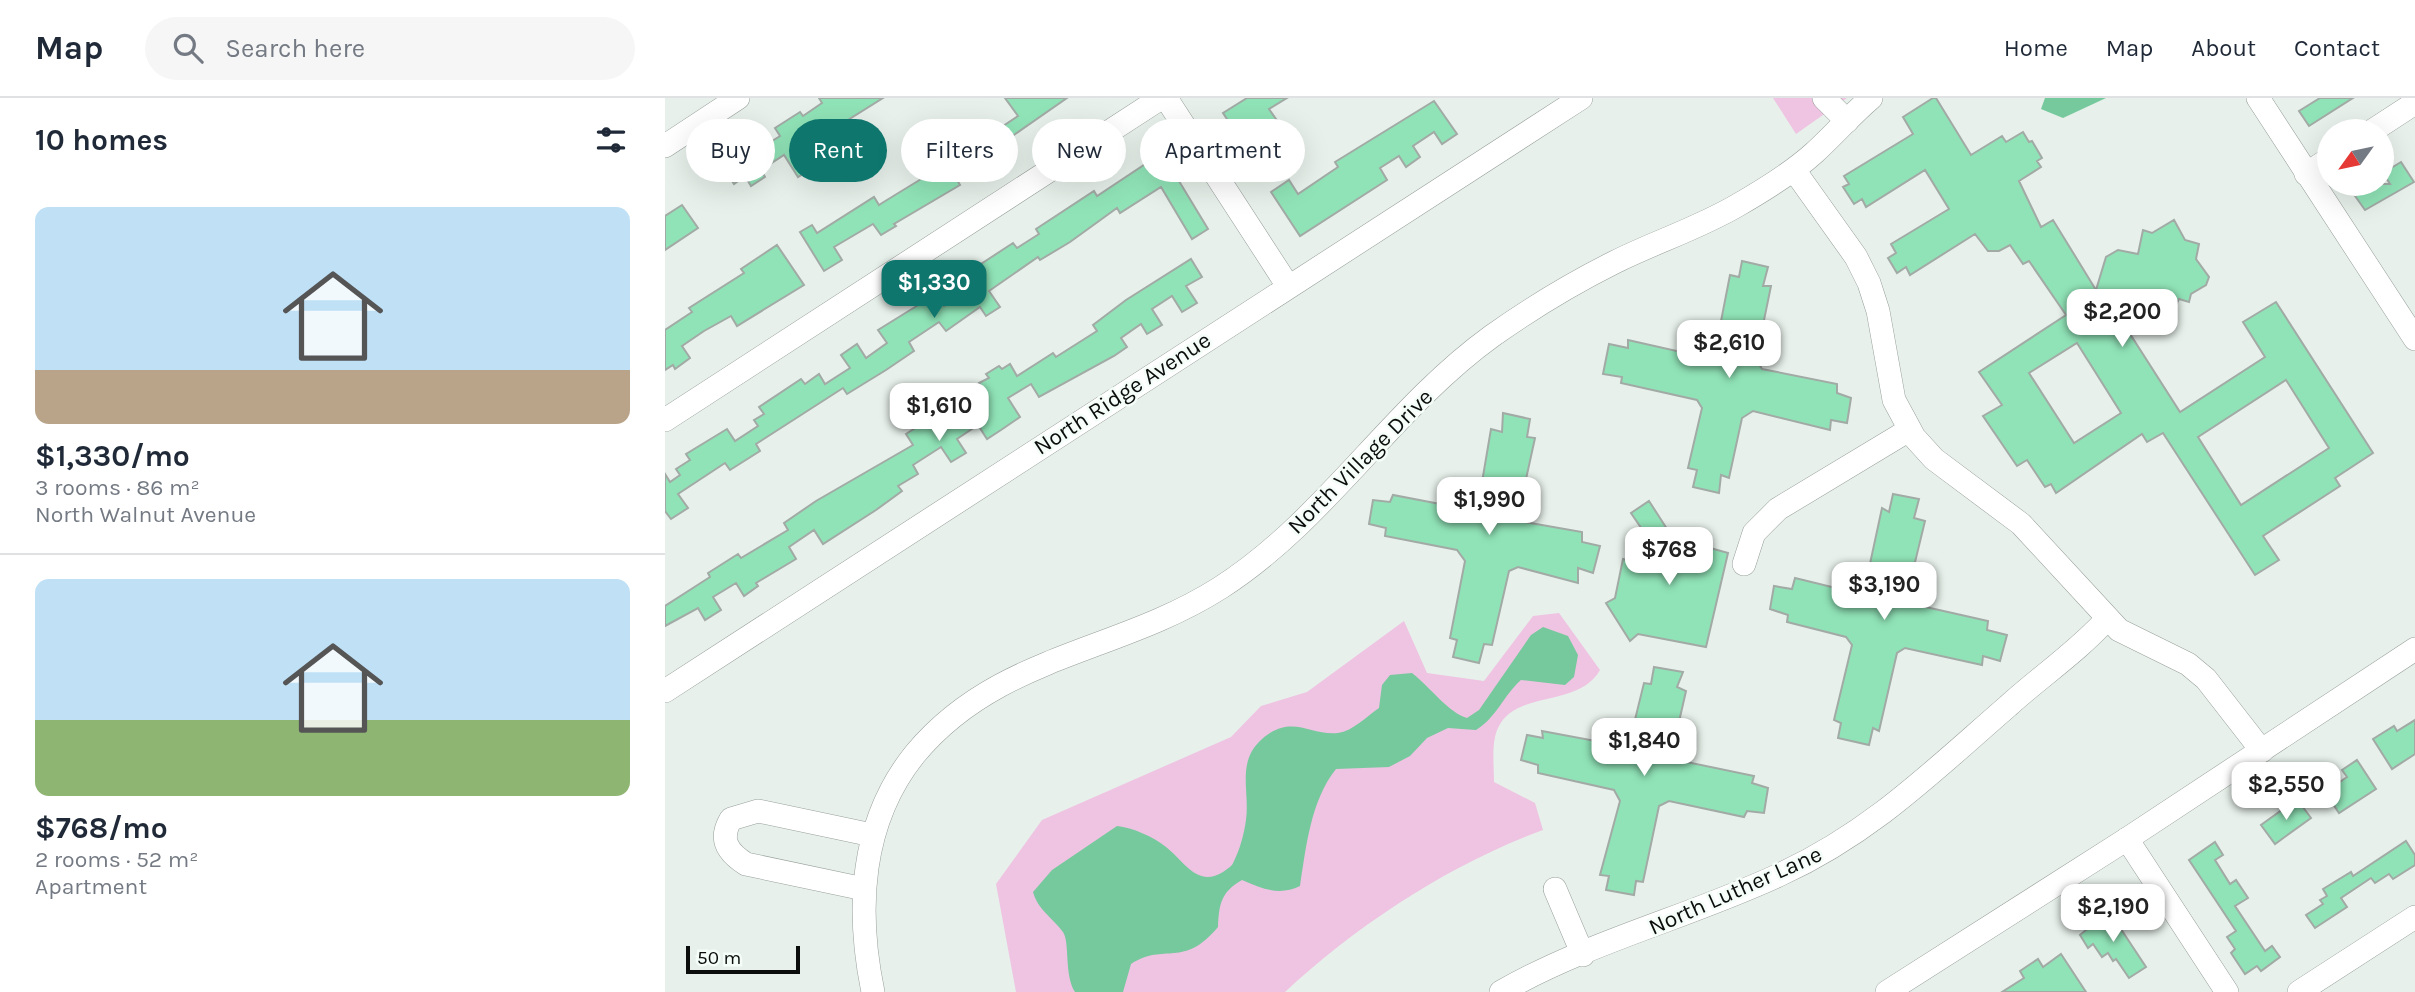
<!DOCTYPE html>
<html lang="en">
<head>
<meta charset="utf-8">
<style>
  :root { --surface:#fff; --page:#f6f6f7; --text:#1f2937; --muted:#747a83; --line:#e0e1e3; --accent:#0f766e }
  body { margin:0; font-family:Karla,sans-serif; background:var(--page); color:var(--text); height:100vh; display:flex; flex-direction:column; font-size:26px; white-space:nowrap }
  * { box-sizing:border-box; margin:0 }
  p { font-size:23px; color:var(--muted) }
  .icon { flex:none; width:38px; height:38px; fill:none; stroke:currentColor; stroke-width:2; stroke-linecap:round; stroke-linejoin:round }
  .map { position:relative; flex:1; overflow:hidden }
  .sheet { display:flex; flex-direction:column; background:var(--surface); width:665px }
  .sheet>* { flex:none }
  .hud { position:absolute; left:21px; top:21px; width:665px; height:63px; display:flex; gap:14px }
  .needle { width:46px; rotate:237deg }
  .controls { position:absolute; left:1652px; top:21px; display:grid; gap:14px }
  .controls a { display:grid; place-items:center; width:77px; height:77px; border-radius:50%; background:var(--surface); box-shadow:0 7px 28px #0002; font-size:35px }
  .scale { position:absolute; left:21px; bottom:18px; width:114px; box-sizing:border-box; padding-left:7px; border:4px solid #0a0d0c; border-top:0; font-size:19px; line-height:24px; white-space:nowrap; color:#0a0d0c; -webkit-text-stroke:5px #f4fdf8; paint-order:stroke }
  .price { position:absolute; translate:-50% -60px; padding:0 16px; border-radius:14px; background:#fff; color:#222; font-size:23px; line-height:46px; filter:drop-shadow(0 2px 4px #0008) }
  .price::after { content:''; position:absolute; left:50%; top:42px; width:21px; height:16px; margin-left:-10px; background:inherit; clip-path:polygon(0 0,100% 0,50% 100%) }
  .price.current { background:var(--accent); color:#fff }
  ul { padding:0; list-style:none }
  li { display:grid; align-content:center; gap:14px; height:371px; padding:0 35px }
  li+li { border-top:2px solid var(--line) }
  li span { display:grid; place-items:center; height:217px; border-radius:14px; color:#555 }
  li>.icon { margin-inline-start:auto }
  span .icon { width:126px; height:126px; fill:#fffc; stroke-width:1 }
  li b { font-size:30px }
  h2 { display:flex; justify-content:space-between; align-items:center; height:84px; padding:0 35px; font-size:30px }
  .pill { padding:0 24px; border-radius:32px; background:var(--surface); box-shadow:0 7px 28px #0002; font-size:24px; line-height:63px }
  .pill.current { background:var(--accent); color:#fff }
  header { display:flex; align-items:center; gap:42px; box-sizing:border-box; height:98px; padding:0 35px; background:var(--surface); border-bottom:2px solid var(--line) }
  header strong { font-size:33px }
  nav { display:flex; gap:38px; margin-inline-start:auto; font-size:24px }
  .search { width:490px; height:63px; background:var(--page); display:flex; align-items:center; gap:18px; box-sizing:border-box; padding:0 24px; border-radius:38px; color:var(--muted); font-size:26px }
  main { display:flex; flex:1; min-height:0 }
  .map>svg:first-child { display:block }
  .green { fill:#efc3e2 }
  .water { fill:#76c89d }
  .building { fill:#90e3b7; stroke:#a2aaa6; stroke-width:2; fill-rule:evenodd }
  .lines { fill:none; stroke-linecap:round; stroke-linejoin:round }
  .minor-casing { stroke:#98a09b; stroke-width:24 }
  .minor { stroke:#fff; stroke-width:23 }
  .labels { text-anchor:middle; stroke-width:5; stroke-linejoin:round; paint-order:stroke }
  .street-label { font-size:23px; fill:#0a0d0c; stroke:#f4fdf8 }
</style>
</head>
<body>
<header>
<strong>Map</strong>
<div class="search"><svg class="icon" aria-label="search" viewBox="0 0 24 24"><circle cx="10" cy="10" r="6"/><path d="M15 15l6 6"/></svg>Search here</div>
<nav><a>Home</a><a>Map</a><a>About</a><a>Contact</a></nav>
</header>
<main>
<section class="sheet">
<h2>10 homes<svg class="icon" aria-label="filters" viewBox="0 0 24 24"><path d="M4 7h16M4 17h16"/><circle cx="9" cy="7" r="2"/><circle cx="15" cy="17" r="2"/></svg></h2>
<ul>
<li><span style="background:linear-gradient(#bfe0f5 75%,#b9a48a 0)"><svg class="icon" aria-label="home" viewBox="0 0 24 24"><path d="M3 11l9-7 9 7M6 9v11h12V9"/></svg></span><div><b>$1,330/mo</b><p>3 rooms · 86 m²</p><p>North Walnut Avenue</p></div></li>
<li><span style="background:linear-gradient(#bfe0f5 65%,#8fb573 0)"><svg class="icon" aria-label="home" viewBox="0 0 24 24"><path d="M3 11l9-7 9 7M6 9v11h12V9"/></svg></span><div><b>$768/mo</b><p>2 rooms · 52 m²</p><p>Apartment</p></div></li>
</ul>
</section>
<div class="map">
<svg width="1750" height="894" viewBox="0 0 1750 894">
  <rect width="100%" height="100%" fill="#e7f0ea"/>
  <g class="green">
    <path d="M 1108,0 L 1182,0 L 1131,36 Z"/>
    <path d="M 894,515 L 935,572 C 912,613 842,588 830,639 C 827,653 829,670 829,684 L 870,705 L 878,732 C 785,766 692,827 620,894 L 351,894 L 331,786 L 377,722 L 566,639 L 596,608 L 642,594 L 739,523 L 762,575 L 819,583 L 868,518 Z"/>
  </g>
  <g class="water">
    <path d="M 1380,0 L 1441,0 L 1398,20 L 1376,11 Z"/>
    <path d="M 878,529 L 903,538 L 913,557 L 909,579 L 900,587 L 856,582 C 838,598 832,619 811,632 L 783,630 L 762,640 L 745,658 L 724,669 L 671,671 C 646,702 641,749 635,788 C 615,798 597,791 577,782 C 556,794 554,806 553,829 C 518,871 500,844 466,866 L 458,894 L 410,894 C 399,877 405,844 398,834 C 388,820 373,812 368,794 L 387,772 L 452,728 C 468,730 487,738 501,749 C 519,763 532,790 558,774 C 563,770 567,769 569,763 C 575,751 579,736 581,722 C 585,693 571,664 597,641 C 627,615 645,638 673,635 C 688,633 702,618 714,610 L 717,587 L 725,577 L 747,575 C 765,589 784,615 802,620 L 814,612 L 866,537 Z"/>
  </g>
  <g class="building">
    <path d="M 154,0 L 218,0 L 175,27 L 180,33 L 162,46 L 150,28 L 128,43 L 147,70 L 133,79 L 119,57 L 96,72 L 100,79 L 86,88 L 80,78 L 69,86 L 55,64 L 70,54 L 73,59 L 85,51 L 88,55 L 115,38 L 110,30 L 135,14 L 138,18 L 157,5 Z"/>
    <path d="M 340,0 L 402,0 L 346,39 L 351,46 L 319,68 L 313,60 L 288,75 L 295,87 L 229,126 L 231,128 L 216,137 L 208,126 L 169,149 L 177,162 L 159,173 L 135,134 L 147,127 L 152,135 L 209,99 L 214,107 L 217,105 L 266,75 L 260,64 L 270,58 L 268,56 L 319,26 L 326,36 L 353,18 Z"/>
    <path d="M 582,0 L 622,0 L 604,11 L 625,41 L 583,64 L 574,50 L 579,47 L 558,15 Z"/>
    <path d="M 1268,0 L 1271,0 L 1306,57 L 1337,38 L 1341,44 L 1358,34 L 1364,44 L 1367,43 L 1377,60 L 1372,63 L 1376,69 L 1354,83 L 1376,129 L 1388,122 L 1431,192 L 1441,159 L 1453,152 L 1473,156 L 1478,132 L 1487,135 L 1509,122 L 1520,142 L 1534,146 L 1531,161 L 1544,179 L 1541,187 L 1526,196 L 1524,204 L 1514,201 L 1510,209 L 1496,207 L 1460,228 L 1515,314 L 1600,259 L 1578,224 L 1611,204 L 1708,355 L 1670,380 L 1675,388 L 1598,438 L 1614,462 L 1590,477 L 1498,335 L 1482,344 L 1477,336 L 1391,395 L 1386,386 L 1380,389 L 1362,362 L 1352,368 L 1318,318 L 1337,307 L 1314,274 L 1401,217 L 1364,163 L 1358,166 L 1345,147 L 1334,153 L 1323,153 L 1310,136 L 1245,177 L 1241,169 L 1232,175 L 1223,160 L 1231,155 L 1226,146 L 1284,111 L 1260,72 L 1201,109 L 1197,101 L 1189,106 L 1178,89 L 1184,86 L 1179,78 L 1248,36 L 1238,19 ZM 1412,245 L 1456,315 L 1409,345 L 1364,275 ZM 1621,282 L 1664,350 L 1576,407 L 1533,339 Z"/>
    <path d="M 1655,0 L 1688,0 L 1644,28 L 1634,13 Z"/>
    <path d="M 769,3 L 792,36 L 777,46 L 769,34 L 748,48 L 755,59 L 741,69 L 734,58 L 715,70 L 722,82 L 635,138 L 606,94 L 624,82 L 633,96 L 673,69 L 670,64 Z"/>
    <path d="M 497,55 L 543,131 L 527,141 L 496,89 L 455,115 L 452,110 L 405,144 L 375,162 L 373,159 L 324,193 L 335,209 L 321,218 L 315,209 L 281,233 L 274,224 L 244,244 L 249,253 L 221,272 L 182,296 L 178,290 L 91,346 L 95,353 L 65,372 L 60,365 L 13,396 L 23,410 L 6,421 L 0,413 L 0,376 L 5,384 L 15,377 L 11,371 L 25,362 L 21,356 L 62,331 L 70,343 L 93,328 L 89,322 L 99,316 L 94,309 L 136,281 L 140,286 L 154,276 L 160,286 L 185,270 L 176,257 L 192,246 L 201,260 L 222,245 L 213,232 L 271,196 L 279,208 L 302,194 L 293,181 L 348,145 L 352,150 L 374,136 L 371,131 L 429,93 L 432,98 Z"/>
    <path d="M 1736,64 L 1749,84 L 1700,112 L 1688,95 L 1703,86 L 1725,86 L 1718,75 Z"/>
    <path d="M 17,107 L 33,130 L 0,152 L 0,118 Z"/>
    <path d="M 112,147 L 139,187 L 72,228 L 66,218 L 39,233 L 17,248 L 25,260 L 10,271 L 8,267 L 0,272 L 0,232 L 27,214 L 24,210 L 79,175 L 76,171 Z"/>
    <path d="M 526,161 L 537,179 L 521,188 L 532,205 L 517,214 L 507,198 L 487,211 L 497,227 L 482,236 L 476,226 L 456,240 L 462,249 L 449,258 L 374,299 L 366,286 L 343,300 L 355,319 L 336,332 L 322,341 L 313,327 L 292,341 L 301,355 L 286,364 L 276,349 L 248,367 L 253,376 L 233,388 L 237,393 L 211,412 L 158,446 L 149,432 L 124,449 L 131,461 L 91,485 L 93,488 L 79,498 L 71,485 L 48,499 L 56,512 L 40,522 L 33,510 L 0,528 L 0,508 L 45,479 L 43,475 L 73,456 L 76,460 L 123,432 L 119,425 L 151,403 L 248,347 L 241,336 L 275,314 L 280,321 L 320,295 L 314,285 L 324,280 L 321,276 L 334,268 L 337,271 L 345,266 L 352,278 L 388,255 L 391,259 L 432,233 L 428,227 L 461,202 Z"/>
    <path d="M 1077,163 L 1103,169 L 1098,188 L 1106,188 L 1091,261 L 1097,271 L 1172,286 L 1172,295 L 1186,300 L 1182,325 L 1166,322 L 1165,332 L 1088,313 L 1077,320 L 1064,380 L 1056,377 L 1054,395 L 1028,389 L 1032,372 L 1023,370 L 1037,310 L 1032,302 L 956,285 L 957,279 L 938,276 L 944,246 L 963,250 L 963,242 L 1038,259 L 1050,254 L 1065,177 L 1074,179 Z"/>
    <path d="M 838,315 L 865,321 L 862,339 L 870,340 L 854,413 L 860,424 L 917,434 L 917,444 L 935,448 L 928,475 L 913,470 L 913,485 L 853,469 L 844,473 L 827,547 L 819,546 L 814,565 L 788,559 L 792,542 L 785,540 L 800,463 L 792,452 L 720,438 L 721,430 L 704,426 L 708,402 L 725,404 L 728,397 L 801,411 L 814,402 L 826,331 L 837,334 Z"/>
    <path d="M 1228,396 L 1254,401 L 1249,420 L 1260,423 L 1243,493 L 1252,507 L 1323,523 L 1322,532 L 1342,537 L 1335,563 L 1318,558 L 1317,567 L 1240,550 L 1232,555 L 1214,633 L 1208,630 L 1204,647 L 1173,640 L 1176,625 L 1169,622 L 1187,547 L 1181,539 L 1122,524 L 1123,517 L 1105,511 L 1109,488 L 1127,491 L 1130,480 L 1187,494 L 1200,489 L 1217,410 L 1224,414 Z"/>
    <path d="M 984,403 L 1004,434 L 1006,432 L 1013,441 L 1063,455 L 1041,549 L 973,536 L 965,543 L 941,505 L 950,500 L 958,461 L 1004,471 L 966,415 Z"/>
    <path d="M 989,569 L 1018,574 L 1012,589 L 1021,593 L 1008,650 L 1012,662 L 1089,678 L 1087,685 L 1103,690 L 1099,715 L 1082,713 L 1079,719 L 1004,703 L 994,708 L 978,784 L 971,783 L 969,797 L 941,792 L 944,778 L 935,777 L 955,703 L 949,692 L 873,675 L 873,667 L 856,662 L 862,637 L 878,640 L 877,633 L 957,648 L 965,642 L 979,585 L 986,586 Z"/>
    <path d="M 1750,622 L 1750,656 L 1727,671 L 1708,641 L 1729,628 L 1732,633 Z"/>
    <path d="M 1692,662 L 1711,691 L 1674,715 L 1660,694 L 1682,679 L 1677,672 Z"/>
    <path d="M 1632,701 L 1646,720 L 1610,746 L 1596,727 Z"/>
    <path d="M 1741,743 L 1750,757 L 1750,767 L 1728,781 L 1724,776 L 1710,785 L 1706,780 L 1676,800 L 1682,809 L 1650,830 L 1641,817 L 1658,806 L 1655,802 L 1662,798 L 1658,791 L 1686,774 L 1688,778 Z"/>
    <path d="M 1550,744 L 1558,757 L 1550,762 L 1565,786 L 1571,782 L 1583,800 L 1570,808 L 1600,853 L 1607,848 L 1615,859 L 1596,873 L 1592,868 L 1580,876 L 1566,855 L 1570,851 L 1562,839 L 1571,833 L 1524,762 Z"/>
    <path d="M 1444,813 L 1481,869 L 1464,880 L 1451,861 L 1448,863 L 1443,855 L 1437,859 L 1428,846 L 1423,850 L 1415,837 Z"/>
    <path d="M 1396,856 L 1421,894 L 1337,894 L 1359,880 L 1355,873 L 1373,861 L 1378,869 Z"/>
  </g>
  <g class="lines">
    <g class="minor-casing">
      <g id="minor">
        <path d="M 501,0 L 623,188"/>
        <path d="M 1159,0 L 1182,23"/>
        <path d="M 1593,0 L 1750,241"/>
        <path d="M 1707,33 L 1750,5"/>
        <path d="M 0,48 L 73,0"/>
        <path d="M 1129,72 L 1191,159 L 1204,185 L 1213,213 L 1229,302 L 1249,339 L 1269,361 L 1356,426 L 1454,532 L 1523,566 L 1541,581 L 1597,653"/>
        <path d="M 1641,76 L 1664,61"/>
        <path d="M 0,322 L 496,0"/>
        <path d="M 1079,466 L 1089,435 L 1113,411 L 1244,332"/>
        <path d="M 0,593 L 916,0"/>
        <path d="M 1462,741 L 1562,894"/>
        <path d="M 199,791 L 81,766 C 62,754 54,741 66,721 L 93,713 L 207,737"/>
        <path d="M 890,791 L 918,857"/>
        <path d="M 208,894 C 191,812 195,724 250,656 C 332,557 453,555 555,490 C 660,423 726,311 827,238 C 865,211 908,185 950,164 C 990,144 1034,130 1073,107 C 1099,92 1127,75 1149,55 C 1169,37 1186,17 1206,0"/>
        <path d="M 836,894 C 923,844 1024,819 1114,777 C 1206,735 1268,673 1343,608 C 1376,578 1412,554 1442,521"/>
        <path d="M 1222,894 L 1462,741 L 1750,551"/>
        <path d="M 1634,894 L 1750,819"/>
      </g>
    </g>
    <use href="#minor" class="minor"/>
  </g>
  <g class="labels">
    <g class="street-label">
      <text transform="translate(457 295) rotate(-33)" y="8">North Ridge Avenue</text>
      <text transform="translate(695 363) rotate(-45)" y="8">North Village Drive</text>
      <text transform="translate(1070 792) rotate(-24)" y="8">North Luther Lane</text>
    </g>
  </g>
</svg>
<div class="controls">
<a><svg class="needle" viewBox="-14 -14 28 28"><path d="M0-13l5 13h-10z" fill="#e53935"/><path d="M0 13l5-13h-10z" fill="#747a83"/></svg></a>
</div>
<div class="scale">50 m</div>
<b class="price current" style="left:269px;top:222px">$1,330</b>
<b class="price" style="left:1457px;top:251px">$2,200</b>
<b class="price" style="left:1064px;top:282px">$2,610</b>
<b class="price" style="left:274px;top:345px">$1,610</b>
<b class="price" style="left:824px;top:439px">$1,990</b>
<b class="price" style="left:1004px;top:489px">$768</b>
<b class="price" style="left:1219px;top:524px">$3,190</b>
<b class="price" style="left:979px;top:680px">$1,840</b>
<b class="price" style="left:1621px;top:724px">$2,550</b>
<b class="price" style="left:1448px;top:846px">$2,190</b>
<div class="hud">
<a class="pill">Buy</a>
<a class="pill current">Rent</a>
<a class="pill">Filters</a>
<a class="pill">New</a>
<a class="pill">Apartment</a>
</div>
</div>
</main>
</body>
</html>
